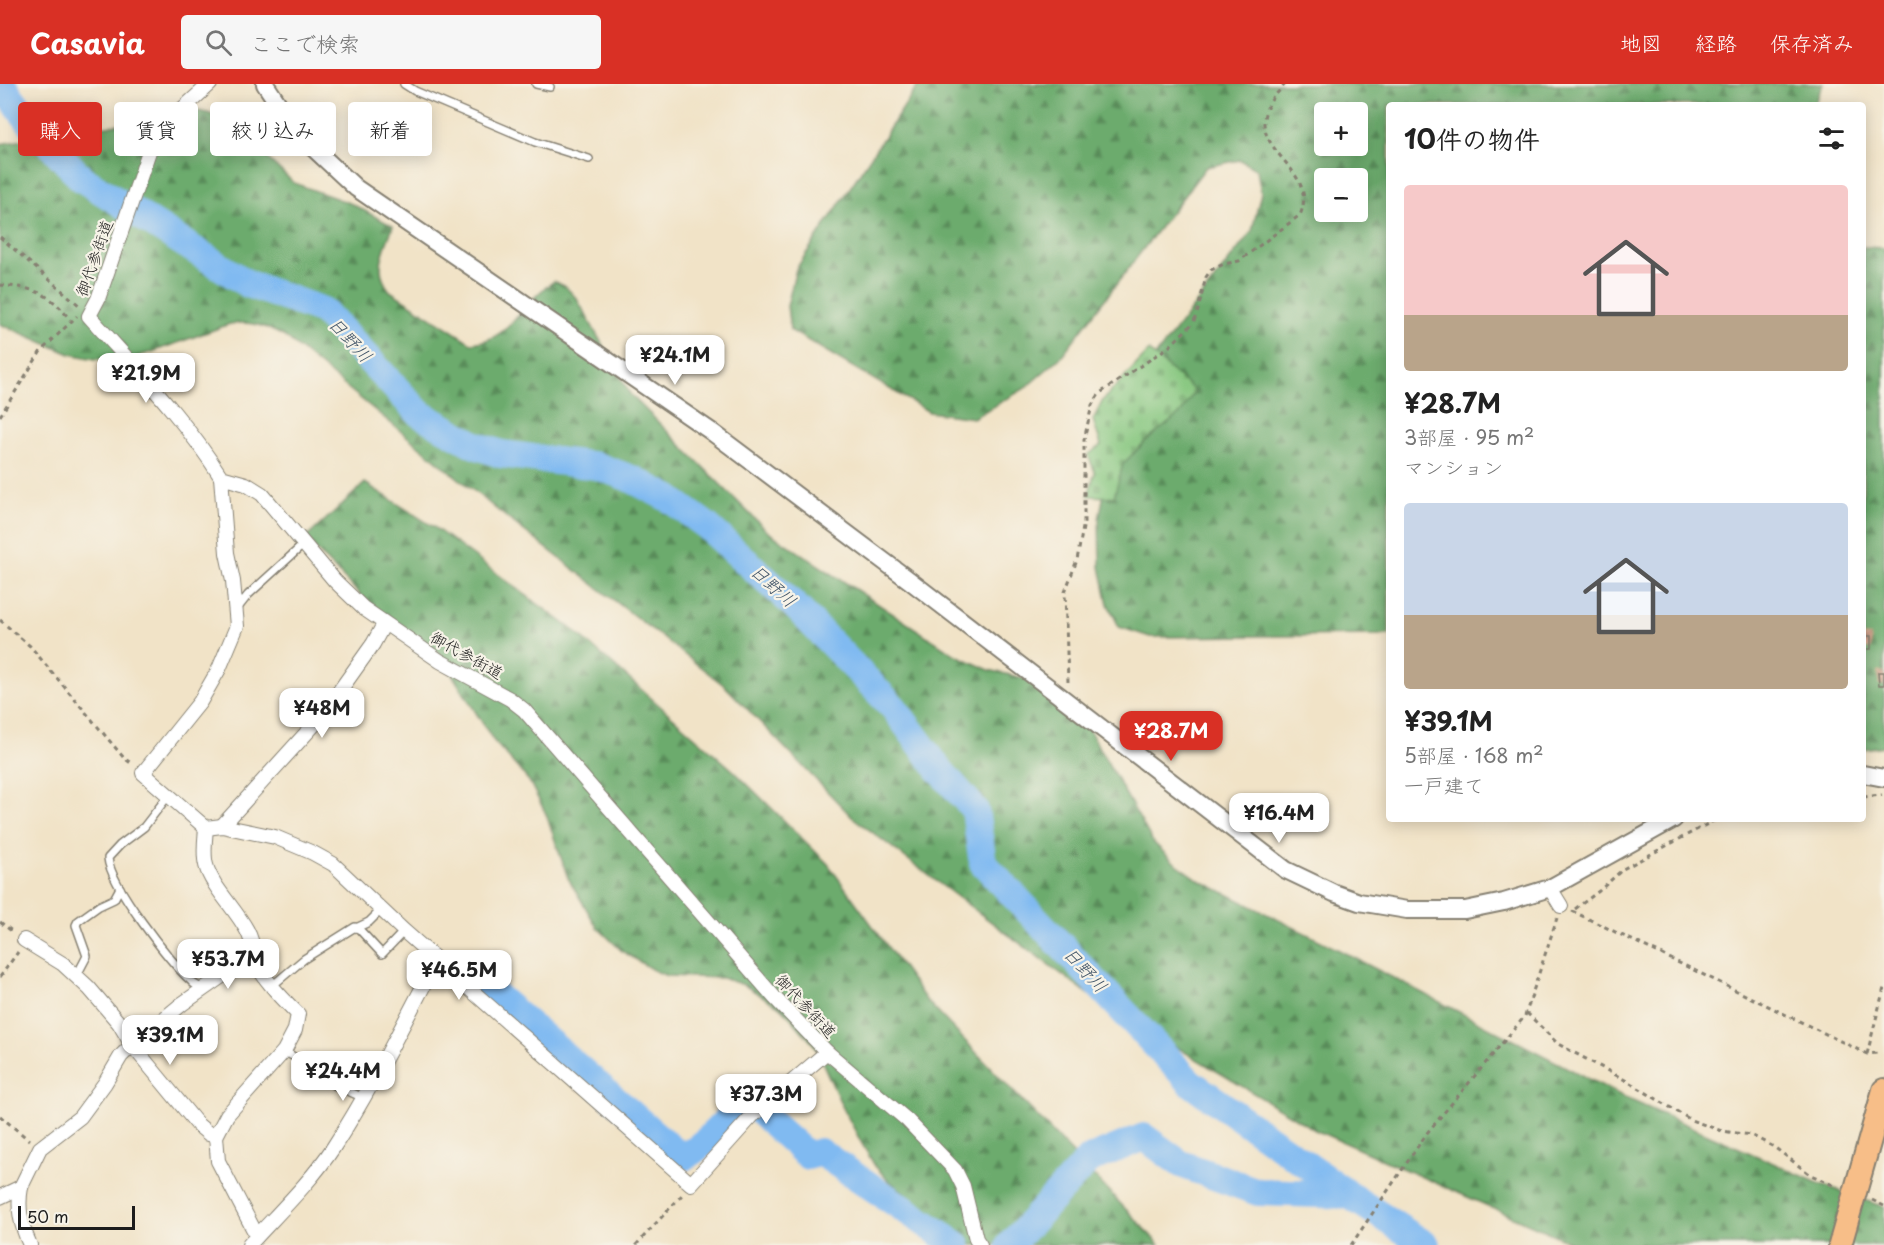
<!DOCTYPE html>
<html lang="ja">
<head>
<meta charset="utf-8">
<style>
  :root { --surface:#fff; --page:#f6f6f6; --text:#222; --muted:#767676; --accent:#d93025 }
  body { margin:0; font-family:"Playpen Sans","Klee One",sans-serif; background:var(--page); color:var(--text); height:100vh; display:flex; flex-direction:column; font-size:22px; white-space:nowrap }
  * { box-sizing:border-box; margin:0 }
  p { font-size:20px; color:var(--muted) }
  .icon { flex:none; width:33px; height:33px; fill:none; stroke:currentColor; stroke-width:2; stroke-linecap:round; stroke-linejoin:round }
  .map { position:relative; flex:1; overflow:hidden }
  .side { position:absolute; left:1386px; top:18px; width:480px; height:720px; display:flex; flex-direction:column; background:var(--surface); border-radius:6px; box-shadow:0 3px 15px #0003 }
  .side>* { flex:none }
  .hud { position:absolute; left:18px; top:18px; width:570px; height:54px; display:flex; gap:12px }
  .controls { position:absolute; left:1314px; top:18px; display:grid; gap:12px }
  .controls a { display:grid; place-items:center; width:54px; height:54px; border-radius:6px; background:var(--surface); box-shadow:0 3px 15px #0003; font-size:30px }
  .scale { position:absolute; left:18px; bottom:15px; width:117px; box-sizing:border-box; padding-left:6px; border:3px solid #1c1c1c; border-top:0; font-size:16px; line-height:21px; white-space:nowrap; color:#1c1c1c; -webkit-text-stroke:4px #f7f3e8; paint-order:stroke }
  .price { position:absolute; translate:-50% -51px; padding:0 14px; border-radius:12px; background:#fff; color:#222; font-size:20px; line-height:39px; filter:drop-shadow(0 2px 3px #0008) }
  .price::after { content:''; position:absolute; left:50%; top:36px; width:18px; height:14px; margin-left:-9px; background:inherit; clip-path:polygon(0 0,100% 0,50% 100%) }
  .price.active { background:var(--accent); color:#fff }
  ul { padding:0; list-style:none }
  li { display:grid; align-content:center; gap:12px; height:318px; padding:0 18px }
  li span { display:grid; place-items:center; height:186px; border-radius:6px; color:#555 }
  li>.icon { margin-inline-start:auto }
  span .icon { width:108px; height:108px; fill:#fffc; stroke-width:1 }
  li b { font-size:26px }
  h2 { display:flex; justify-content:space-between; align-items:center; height:72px; padding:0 18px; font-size:26px }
  .pill { padding:0 21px; border-radius:6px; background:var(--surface); box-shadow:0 3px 15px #0003; font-size:21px; line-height:54px }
  .pill.active { background:var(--accent); color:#fff }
  header { display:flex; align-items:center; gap:36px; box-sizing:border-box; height:84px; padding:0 30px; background:var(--accent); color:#fff }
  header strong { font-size:28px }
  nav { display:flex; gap:33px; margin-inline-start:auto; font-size:21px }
  .search { width:420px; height:54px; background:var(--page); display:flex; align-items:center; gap:15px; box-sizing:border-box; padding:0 21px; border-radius:6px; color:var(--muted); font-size:22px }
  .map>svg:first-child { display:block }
  .forest { fill:url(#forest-firs); stroke:#446444; stroke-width:1.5; fill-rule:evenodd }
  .cemetery { fill:url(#cemetery-stones); stroke:#50714d; stroke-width:1.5 }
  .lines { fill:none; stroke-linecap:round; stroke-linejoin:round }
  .river { stroke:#80baf1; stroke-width:28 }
  .building { fill:url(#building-cross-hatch) }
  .service-casing { stroke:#868072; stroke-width:10 }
  .minor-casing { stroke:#868072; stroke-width:16 }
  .tertiary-casing { stroke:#868072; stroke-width:20 }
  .trunk-casing { stroke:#868072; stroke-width:26 }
  .path { stroke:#868072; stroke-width:3; stroke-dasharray:4.5 4.5; stroke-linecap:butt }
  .service { stroke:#fff; stroke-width:7 }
  .minor { stroke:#fff; stroke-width:14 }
  .tertiary { stroke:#fff; stroke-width:16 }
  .trunk { stroke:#f7be88; stroke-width:22 }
  .labels { text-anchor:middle; stroke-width:4.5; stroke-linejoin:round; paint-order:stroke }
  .street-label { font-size:16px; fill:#1c1c1c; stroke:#f7f3e8 }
  .water-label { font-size:18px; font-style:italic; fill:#3f5367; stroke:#f7f3e8 }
</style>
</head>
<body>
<header>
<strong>Casavia</strong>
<div class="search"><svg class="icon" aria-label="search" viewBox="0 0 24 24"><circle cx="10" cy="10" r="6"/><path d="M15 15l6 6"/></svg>ここで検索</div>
<nav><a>地図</a><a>経路</a><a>保存済み</a></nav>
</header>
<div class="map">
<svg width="1884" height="1161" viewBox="0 0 1884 1161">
  <defs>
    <pattern id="forest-firs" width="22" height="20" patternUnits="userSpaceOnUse" patternTransform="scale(1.5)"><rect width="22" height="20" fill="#6cab6d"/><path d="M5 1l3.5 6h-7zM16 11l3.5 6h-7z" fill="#588a59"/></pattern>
    <pattern id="cemetery-stones" width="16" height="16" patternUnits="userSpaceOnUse" patternTransform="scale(1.5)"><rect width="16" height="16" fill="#85c67e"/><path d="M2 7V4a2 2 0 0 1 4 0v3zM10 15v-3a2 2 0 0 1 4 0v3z" fill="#72aa6c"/></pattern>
    <pattern id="building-cross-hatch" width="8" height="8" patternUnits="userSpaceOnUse" patternTransform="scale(1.5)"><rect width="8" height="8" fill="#d8a188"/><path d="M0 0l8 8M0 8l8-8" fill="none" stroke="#ae826e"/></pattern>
  </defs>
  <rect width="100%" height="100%" fill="#f7f3e8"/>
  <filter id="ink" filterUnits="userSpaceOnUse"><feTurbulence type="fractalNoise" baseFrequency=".0167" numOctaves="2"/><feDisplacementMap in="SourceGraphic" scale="12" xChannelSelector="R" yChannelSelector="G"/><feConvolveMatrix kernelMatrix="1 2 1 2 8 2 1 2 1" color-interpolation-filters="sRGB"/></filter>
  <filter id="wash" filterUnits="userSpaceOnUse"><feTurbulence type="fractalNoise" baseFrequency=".008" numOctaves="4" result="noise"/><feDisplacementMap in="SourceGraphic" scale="24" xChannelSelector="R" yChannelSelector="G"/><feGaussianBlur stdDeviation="1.35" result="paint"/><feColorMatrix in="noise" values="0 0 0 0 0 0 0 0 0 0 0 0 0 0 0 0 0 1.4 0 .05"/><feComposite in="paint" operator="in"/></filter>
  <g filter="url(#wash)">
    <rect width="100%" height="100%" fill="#f1e3c7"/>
    <g class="forest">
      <path d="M 919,0 L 1823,0 L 1814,21 L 1389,21 L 1389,551 L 1150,553 L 1119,543 L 1108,520 L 1100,483 L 1099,435 L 1120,327 L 1153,275 L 1252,147 L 1261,109 L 1257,86 L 1240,76 L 1206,83 L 1060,274 L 1024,305 L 973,334 L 929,328 L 790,246 L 787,222 L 796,185 ZM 1324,28 L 1358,28 L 1358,62 L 1324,62 ZM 1324,94 L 1358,94 L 1358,128 L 1324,128 Z"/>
      <path d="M 194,26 L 223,33 L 294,99 L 352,120 L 393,142 C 385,166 372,185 390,207 L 471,259 C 504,258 517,230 539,209 C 543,205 549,201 554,197 L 566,203 L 577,215 L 630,310 L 768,448 L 954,570 L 989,586 L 1045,599 L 1084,637 L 1153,758 L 1174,778 L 1201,797 L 1339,866 L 1626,1014 L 1816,1098 L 1884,1123 L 1884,1161 L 1577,1161 L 1315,1046 L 1091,912 L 940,800 L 851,732 L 725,602 L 501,429 L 285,253 C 267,243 251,236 230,240 L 152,268 L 125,276 L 95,275 L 70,270 L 0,240 L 0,60 L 167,32 Z"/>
      <path d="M 1863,163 L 1884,164 L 1884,662 L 1863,665 Z"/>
      <path d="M 365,399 L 434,443 L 577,549 L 735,688 L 828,780 L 926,916 L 1160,1161 L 971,1161 L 888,1096 L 875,1082 L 862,1060 L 842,1022 L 815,962 L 782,924 L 744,901 L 722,894 L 667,892 L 653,886 L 622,867 L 597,843 L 568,794 L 546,730 L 529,697 L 493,656 L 437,566 L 379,530 L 316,466 L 307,453 Z"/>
    </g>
    <path class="cemetery" d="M 1149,267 L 1195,307 L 1181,329 L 1145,358 L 1123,380 L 1114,413 L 1088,412 L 1095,388 L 1088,371 L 1101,361 L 1093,336 L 1103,316 Z"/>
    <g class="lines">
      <g class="river">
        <path d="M 1,0 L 29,37 L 81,94 L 248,200 L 323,227 L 420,330 L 475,361 L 501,370 L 597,382 L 632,395 L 670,415 L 707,442 L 795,522 L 894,624 L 938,684 L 975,726 L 983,779 L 1191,999 L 1349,1111 L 1426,1161"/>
        <path d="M 456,877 L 673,1066 L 686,1072 L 703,1060 L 745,1018 L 750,1020"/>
        <path d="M 762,1030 L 808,1072 L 820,1068 L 957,1161"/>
        <path d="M 1010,1161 L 1088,1076 L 1144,1053 L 1181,1080 L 1258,1108 L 1349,1111"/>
      </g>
    </g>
    <g id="blocks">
      <g class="building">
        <rect x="1863" y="552" width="8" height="13"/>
        <path d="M 1878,588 L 1884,588 L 1884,601 L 1879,601 Z"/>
      </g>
    </g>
  </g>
  <g filter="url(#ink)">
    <use href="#blocks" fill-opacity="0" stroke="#868072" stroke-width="1.5"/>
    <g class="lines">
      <g class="service-casing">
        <g id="service">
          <path d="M 404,0 L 415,7 L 535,58 L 589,75"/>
          <path d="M 536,0 L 550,3"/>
          <path d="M 237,525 L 248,511 L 304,460"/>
          <path d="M 168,712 L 144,743 L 120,761 L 108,774 C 110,801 170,878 191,897 C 194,901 198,902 203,905"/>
          <path d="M 356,844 L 369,838 L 382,825"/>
          <path d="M 77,891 L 87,872 L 76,841 L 78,837 L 99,822 L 114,815 L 120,804"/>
          <path d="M 272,902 L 304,875 L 355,843 L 359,845 L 382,870 L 404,847"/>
          <path d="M 284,967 L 311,983 L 334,1001 L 364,1014"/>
        </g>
      </g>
      <g class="minor-casing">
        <g id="minor">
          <path d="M 210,0 L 155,50 L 98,215 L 89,232 C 135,284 184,334 221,393 L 246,400 L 262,410 L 335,497 L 363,524 L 440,577 L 510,615 L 524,626 L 775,914 L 827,968 L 907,1036 L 955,1086 L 963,1102 L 976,1155 L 980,1161"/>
          <path d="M 221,393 L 227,469 L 233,497 L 237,542 L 219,585 L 200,618 L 143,689 L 206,744 L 222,742 L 275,753 L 313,769 L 333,780 L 404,847 L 691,1100 L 752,1032 L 827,968"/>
          <path d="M 222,742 L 321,633 L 373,560 L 384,540"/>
          <path d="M 1550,804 L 1561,822"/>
          <path d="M 24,856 L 63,880 L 89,904 L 119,939 L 132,961 L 198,1041 L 209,1050 L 216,1052 L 218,1077 L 257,1152"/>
          <path d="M 216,1052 L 227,1031 L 284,967 L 295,946 L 298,930 C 280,912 262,894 252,871"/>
          <path d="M 21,1103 C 17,1125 21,1141 30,1161"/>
          <path d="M 0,1113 L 21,1103 L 40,1064 L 80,1033 L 105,999 L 121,972 L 132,961 L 182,920 L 252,871 C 258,843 213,810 206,781 C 203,770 205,756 206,744"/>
          <path d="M 249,1161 C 277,1130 310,1099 333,1064 C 372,1004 403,940 437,876"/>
        </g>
      </g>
      <g class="tertiary-casing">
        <g id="tertiary">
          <path d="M 265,0 L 290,38 L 310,61 L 356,104 L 712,348 L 909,496 L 1286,786 L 1334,809 L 1359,818 L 1407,826 L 1465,826 L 1504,818 L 1550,804 L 1674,735"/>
          <path d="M 1863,690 L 1884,694"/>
        </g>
      </g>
      <g class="trunk-casing">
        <path id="trunk" d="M 1840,1161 L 1884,1006"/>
      </g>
      <g class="path">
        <path d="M 0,153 L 80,222"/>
        <path d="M 0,201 C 33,204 50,208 70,236"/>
        <path d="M 0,332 L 41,267 L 77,232"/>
        <path d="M 0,536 L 30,562 L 124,674 L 132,680"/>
        <path d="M 1068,598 L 1065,508 L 1077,476 L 1084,438 L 1084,356 L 1092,321 L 1100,309 L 1170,262 L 1193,239 L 1197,230 L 1206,193 L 1211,186 L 1224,180 L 1239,177 L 1300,131 C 1321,84 1242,65 1270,18 C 1274,12 1280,6 1285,0"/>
        <path d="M 1863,713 L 1882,711"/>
        <path d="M 1575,825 L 1599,807 L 1623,785 L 1717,735"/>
        <path d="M 1572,827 L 1867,970 L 1878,969"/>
        <path d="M 0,838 L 13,848"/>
        <path d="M 0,893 L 18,868"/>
        <path d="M 1527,929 L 1558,960 L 1627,997 L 1691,1036 L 1722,1047 L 1751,1051 L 1774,1063 L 1811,1091 L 1837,1103"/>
        <path d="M 1867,970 L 1884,904"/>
        <path d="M 0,1032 L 29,1056"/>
        <path d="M 1872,1116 L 1884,1122"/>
        <path d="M 636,1161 L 682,1111"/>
        <path d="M 1351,1161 L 1427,1049 L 1525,932 L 1557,834"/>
      </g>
      <use href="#service" class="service"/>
      <use href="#minor" class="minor"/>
      <use href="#tertiary" class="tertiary"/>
      <use href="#trunk" class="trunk"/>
    </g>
  </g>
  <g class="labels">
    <g class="street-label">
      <text transform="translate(94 174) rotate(-70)" y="6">御代参街道</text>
      <text transform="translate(467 571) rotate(29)" y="6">御代参街道</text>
      <text transform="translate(806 922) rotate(47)" y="6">御代参街道</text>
    </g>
    <g class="water-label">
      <text transform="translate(350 256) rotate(47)" y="6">日野川</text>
      <text transform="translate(773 502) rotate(42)" y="6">日野川</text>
      <text transform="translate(1085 886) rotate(47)" y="6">日野川</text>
    </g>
  </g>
</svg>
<div class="controls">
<a>+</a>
<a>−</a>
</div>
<div class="scale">50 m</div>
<b class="price" style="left:675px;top:302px">¥24.1M</b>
<b class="price" style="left:146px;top:320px">¥21.9M</b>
<b class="price" style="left:322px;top:655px">¥48M</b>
<b class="price active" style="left:1171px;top:678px">¥28.7M</b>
<b class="price" style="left:1279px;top:760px">¥16.4M</b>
<b class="price" style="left:228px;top:906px">¥53.7M</b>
<b class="price" style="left:459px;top:917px">¥46.5M</b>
<b class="price" style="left:170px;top:982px">¥39.1M</b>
<b class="price" style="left:343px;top:1018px">¥24.4M</b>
<b class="price" style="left:766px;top:1041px">¥37.3M</b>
<div class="hud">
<a class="pill active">購入</a>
<a class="pill">賃貸</a>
<a class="pill">絞り込み</a>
<a class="pill">新着</a>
</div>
<section class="side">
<h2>10件の物件<svg class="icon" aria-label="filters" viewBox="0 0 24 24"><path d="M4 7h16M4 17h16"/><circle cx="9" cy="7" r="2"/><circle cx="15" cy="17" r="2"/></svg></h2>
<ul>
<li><span style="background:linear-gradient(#f6c9c9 70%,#b9a48a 0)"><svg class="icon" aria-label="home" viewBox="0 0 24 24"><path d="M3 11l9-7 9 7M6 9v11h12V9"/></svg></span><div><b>¥28.7M</b><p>3部屋 · 95 m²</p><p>マンション</p></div></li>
<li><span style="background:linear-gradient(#c9d6e8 60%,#b9a48a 0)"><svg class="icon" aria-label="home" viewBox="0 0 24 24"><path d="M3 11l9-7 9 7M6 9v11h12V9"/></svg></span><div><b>¥39.1M</b><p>5部屋 · 168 m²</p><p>一戸建て</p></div></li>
</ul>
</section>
</div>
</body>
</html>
